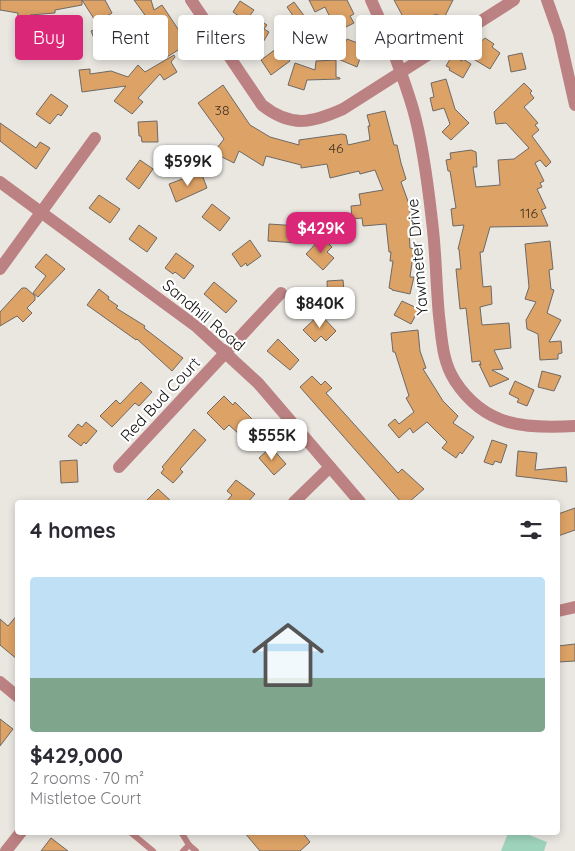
<!DOCTYPE html>
<html lang="en">
<head>
<meta charset="utf-8">
<style>
  :root { --surface:#fff; --page:#f2f2f3; --text:#2b2b33; --muted:#7c7c81; --line:#e1e1e2; --accent:#db2777 }
  body { margin:0; font-family:Quicksand,sans-serif; background:var(--page); color:var(--text); height:100vh; display:flex; flex-direction:column; font-size:19px; white-space:nowrap }
  * { box-sizing:border-box; margin:0 }
  p { font-size:16px; color:var(--muted) }
  .icon { flex:none; width:28px; height:28px; fill:none; stroke:currentColor; stroke-width:2; stroke-linecap:round; stroke-linejoin:round }
  .map { position:relative; flex:1; overflow:hidden }
  .details { position:absolute; left:15px; top:500px; width:545px; height:335px; display:flex; flex-direction:column; background:var(--surface); border-radius:5px; box-shadow:0 2px 8px #0003 }
  .details>* { flex:none }
  .guide { position:absolute; left:15px; top:15px; width:545px; height:45px; display:flex; gap:10px }
  .price { position:absolute; translate:-50% -42px; padding:0 11px; border-radius:10px; background:#fff; color:#222; font-size:16px; line-height:32px; filter:drop-shadow(0 1px 2px #0008) }
  .price::after { content:''; position:absolute; left:50%; top:30px; width:15px; height:11px; margin-left:-8px; background:inherit; clip-path:polygon(0 0,100% 0,50% 100%) }
  .price.on { background:var(--accent); color:#fff }
  ul { padding:0; list-style:none }
  li { display:grid; align-content:center; gap:10px; height:265px; padding:0 15px }
  li+li { border-top:1px solid var(--line) }
  li span { display:grid; place-items:center; height:155px; border-radius:5px; color:#555 }
  li>.icon { margin-inline-start:auto }
  span .icon { width:90px; height:90px; fill:#fffc; stroke-width:1 }
  li b { font-size:21px }
  h2 { display:flex; justify-content:space-between; align-items:center; height:60px; padding:0 15px; font-size:21px }
  .tag { padding:0 18px; border-radius:5px; background:var(--surface); box-shadow:0 2px 8px #0003; font-size:18px; line-height:45px }
  .tag.on { background:var(--accent); color:#fff }
  .map>svg:first-child { display:block }
  .green { fill:#9ed3bb }
  .building { fill:#dca266; stroke:#6e6965 }
  .lines { fill:none; stroke-linecap:round; stroke-linejoin:round }
  .lane { stroke:#bc8182; stroke-width:6 }
  .street { stroke:#bc8182; stroke-width:12 }
  .labels { text-anchor:middle; stroke-width:4.5; stroke-linejoin:round; paint-order:stroke }
  .number-label { font-size:14px; fill:#423322 }
  .street-label { font-size:16px; fill:#0f0e0c; stroke:#fff }
</style>
</head>
<body>
<div class="map">
<svg width="575" height="851" viewBox="0 0 575 851">
  <rect width="100%" height="100%" fill="#eae7e1"/>
  <path class="green" d="M 508,833 L 524,833 L 547,842 L 544,851 L 501,851 Z"/>
  <g class="building">
    <path d="M 0,0 L 82,0 L 82,5 L 55,10 L 55,13 L 30,15 L 31,20 L 17,21 L 18,13 L 0,10 Z"/>
    <path d="M 82,0 L 105,0 L 112,13 L 96,22 Z"/>
    <path d="M 134,0 L 151,0 L 154,10 L 162,5 L 178,29 L 181,27 L 191,42 L 167,57 L 158,43 L 163,40 Z"/>
    <path d="M 309,0 L 347,0 L 354,14 L 350,16 L 354,23 L 340,30 L 336,30 L 325,7 L 315,12 Z"/>
    <path d="M 394,0 L 453,0 L 444,18 L 436,14 L 409,28 Z"/>
    <path d="M 240,1 L 254,10 L 246,21 L 233,12 Z"/>
    <path d="M 294,2 L 308,21 L 323,49 L 305,44 L 307,36 L 287,7 Z"/>
    <path d="M 256,18 L 267,25 L 264,29 L 269,32 L 262,44 L 245,34 Z"/>
    <path d="M 102,27 L 107,39 L 96,43 L 91,31 Z"/>
    <path d="M 485,38 L 494,44 L 492,47 L 500,53 L 490,69 L 470,57 L 478,44 Z"/>
    <path d="M 347,39 L 363,45 L 361,50 L 363,50 L 357,67 L 338,59 Z"/>
    <path d="M 280,46 L 290,61 L 271,75 L 261,60 Z"/>
    <path d="M 522,53 L 526,69 L 511,72 L 508,56 Z"/>
    <path d="M 174,55 L 175,57 L 171,62 L 177,72 L 164,80 L 160,74 L 138,98 L 143,102 L 132,114 L 114,101 L 126,86 L 82,92 L 79,70 L 90,69 L 90,74 L 111,71 L 128,77 L 138,65 L 145,72 Z"/>
    <path d="M 452,56 L 462,61 L 463,59 L 471,64 L 463,78 L 449,70 L 450,68 L 446,66 Z"/>
    <path d="M 336,60 L 336,77 L 340,78 L 340,79 L 307,80 L 304,90 L 288,85 L 295,63 L 315,70 L 316,61 Z"/>
    <path d="M 446,79 L 455,109 L 469,123 L 451,140 L 442,132 L 450,124 L 444,108 L 433,111 L 430,98 L 434,97 L 431,83 Z"/>
    <path d="M 524,83 L 532,91 L 530,93 L 534,98 L 524,107 L 538,123 L 535,125 L 539,130 L 532,136 L 551,162 L 546,167 L 540,160 L 535,163 L 544,181 L 540,183 L 542,187 L 537,189 L 546,208 L 541,210 L 548,226 L 490,227 L 483,252 L 480,252 L 483,287 L 491,286 L 492,304 L 480,307 L 482,325 L 509,323 L 511,348 L 494,350 L 503,369 L 492,370 L 509,379 L 490,387 L 479,364 L 481,365 L 480,361 L 472,362 L 466,308 L 460,309 L 456,269 L 461,269 L 459,249 L 458,249 L 464,225 L 453,226 L 451,209 L 456,208 L 450,171 L 448,171 L 446,160 L 451,159 L 450,153 L 471,150 L 476,152 L 477,167 L 473,167 L 476,187 L 500,185 L 498,160 L 514,159 L 529,148 L 506,123 L 496,124 L 494,112 Z"/>
    <path d="M 223,85 L 250,125 L 270,137 L 299,145 L 299,140 L 342,134 L 346,135 L 348,145 L 370,140 L 368,126 L 370,126 L 367,115 L 385,111 L 394,145 L 397,145 L 401,163 L 406,179 L 401,182 L 409,204 L 412,229 L 409,229 L 410,248 L 414,249 L 410,277 L 414,277 L 410,294 L 392,290 L 392,289 L 389,288 L 393,261 L 390,261 L 391,252 L 389,252 L 386,224 L 363,226 L 362,218 L 352,219 L 351,206 L 361,205 L 359,194 L 383,190 L 375,170 L 360,174 L 359,171 L 330,178 L 327,164 L 301,168 L 301,165 L 266,156 L 263,166 L 239,151 L 234,163 L 218,155 L 214,152 L 224,139 L 198,103 Z"/>
    <path d="M 51,94 L 68,106 L 61,116 L 58,114 L 50,124 L 36,114 Z"/>
    <path d="M 157,121 L 158,142 L 142,142 L 141,136 L 139,136 L 138,122 Z"/>
    <path d="M 0,123 L 36,148 L 40,142 L 50,148 L 36,169 L 0,141 Z"/>
    <path d="M 140,160 L 153,169 L 139,189 L 126,179 Z"/>
    <path d="M 201,172 L 207,188 L 176,202 L 169,184 Z"/>
    <path d="M 99,195 L 120,209 L 110,223 L 89,208 Z"/>
    <path d="M 212,204 L 230,218 L 220,231 L 202,217 Z"/>
    <path d="M 269,224 L 299,226 L 298,243 L 268,241 Z"/>
    <path d="M 139,225 L 157,238 L 147,252 L 129,239 Z"/>
    <path d="M 322,237 L 332,247 L 327,252 L 334,258 L 323,270 L 306,254 Z"/>
    <path d="M 250,240 L 261,256 L 247,266 L 246,263 L 241,267 L 232,254 Z"/>
    <path d="M 550,241 L 553,269 L 549,270 L 551,289 L 554,290 L 547,313 L 561,320 L 549,342 L 561,341 L 562,353 L 558,354 L 558,359 L 540,360 L 538,334 L 527,329 L 526,320 L 536,302 L 525,299 L 529,287 L 525,244 Z"/>
    <path d="M 176,253 L 194,266 L 184,279 L 175,272 L 173,274 L 165,268 Z"/>
    <path d="M 46,254 L 65,269 L 38,297 L 33,293 L 46,276 L 35,267 Z"/>
    <path d="M 343,280 L 345,302 L 328,303 L 327,281 Z"/>
    <path d="M 214,282 L 237,301 L 226,313 L 204,294 Z"/>
    <path d="M 22,288 L 26,288 L 35,296 L 35,300 L 27,308 L 32,313 L 23,322 L 17,316 L 0,326 L 0,312 Z"/>
    <path d="M 99,289 L 109,297 L 108,299 L 118,306 L 116,308 L 145,326 L 144,328 L 183,358 L 172,371 L 137,339 L 136,340 L 87,305 Z"/>
    <path d="M 402,301 L 419,309 L 411,324 L 394,315 Z"/>
    <path d="M 320,314 L 336,331 L 326,341 L 321,336 L 315,342 L 303,330 Z"/>
    <path d="M 418,330 L 420,351 L 426,368 L 423,369 L 443,401 L 458,416 L 453,423 L 474,437 L 462,454 L 460,452 L 456,458 L 442,448 L 447,442 L 427,422 L 413,433 L 410,428 L 399,438 L 388,425 L 395,419 L 399,424 L 414,412 L 406,398 L 409,396 L 395,352 L 393,352 L 391,333 Z"/>
    <path d="M 278,339 L 299,360 L 290,370 L 267,351 Z"/>
    <path d="M 542,371 L 561,376 L 554,391 L 538,387 Z"/>
    <path d="M 312,376 L 321,385 L 325,381 L 332,388 L 326,393 L 398,473 L 402,469 L 424,489 L 409,502 L 401,502 L 300,387 Z"/>
    <path d="M 515,381 L 534,390 L 527,406 L 517,402 L 519,399 L 509,394 Z"/>
    <path d="M 141,382 L 152,392 L 139,406 L 135,403 L 112,427 L 100,416 L 116,400 L 120,404 Z"/>
    <path d="M 224,396 L 233,405 L 235,402 L 253,420 L 239,434 L 229,425 L 224,430 L 207,413 Z"/>
    <path d="M 86,422 L 97,431 L 86,444 L 84,442 L 81,446 L 68,436 L 78,424 L 82,427 Z"/>
    <path d="M 194,429 L 206,440 L 180,469 L 183,472 L 173,483 L 161,473 L 164,469 L 162,467 Z"/>
    <path d="M 492,440 L 507,445 L 501,463 L 495,461 L 493,465 L 484,462 Z"/>
    <path d="M 271,447 L 286,464 L 274,475 L 259,458 Z"/>
    <path d="M 518,451 L 537,453 L 535,470 L 566,467 L 567,482 L 516,476 Z"/>
    <path d="M 77,460 L 78,482 L 61,483 L 60,461 Z"/>
    <path d="M 236,480 L 255,494 L 248,502 L 226,502 L 232,495 L 227,491 Z"/>
    <path d="M 158,489 L 172,502 L 145,502 Z"/>
    <path d="M 575,508 L 575,530 L 558,536 L 558,514 Z"/>
    <path d="M 18,614 L 18,660 L 0,645 L 0,619 L 8,626 Z"/>
    <path d="M 575,644 L 575,661 L 558,662 L 558,646 Z"/>
    <path d="M 0,719 L 13,729 L 0,746 Z"/>
    <path d="M 244,832 L 302,832 L 310,842 L 300,851 L 260,851 Z"/>
    <path d="M 51,838 L 68,851 L 41,851 Z"/>
  </g>
  <g class="lines">
    <g class="lane">
      <path d="M 130,832 L 153,851"/>
      <path d="M 181,832 L 189,845 L 183,851"/>
      <path d="M 189,845 L 196,851"/>
    </g>
    <g class="street">
      <path d="M 191,0 L 262,105 C 291,128 312,123 343,109 L 514,0"/>
      <path d="M 371,0 C 387,35 402,72 413,109 C 423,144 428,185 432,221 C 436,252 436,284 439,316 C 442,339 442,361 455,381 C 485,427 526,429 575,426"/>
      <path d="M 547,0 L 559,34 L 575,105"/>
      <path d="M 0,182 L 197,327 L 258,383 L 360,502"/>
      <path d="M 0,269 L 95,138"/>
      <path d="M 119,467 L 281,293"/>
      <path d="M 294,502 L 330,467"/>
      <path d="M 558,611 L 575,607"/>
      <path d="M 0,682 L 18,697"/>
      <path d="M 6,851 L 21,832"/>
    </g>
  </g>
  <g class="labels">
    <g class="number-label">
      <text x="222" y="115">38</text>
      <text x="336" y="153">46</text>
      <text x="529" y="218">116</text>
    </g>
    <g class="street-label">
      <text transform="translate(417 257) rotate(-95)" y="6">Yawmeter Drive</text>
      <text transform="translate(204 315) rotate(40)" y="6">Sandhill Road</text>
      <text transform="translate(160 399) rotate(-47)" y="6">Red Bud Court</text>
    </g>
  </g>
</svg>
<b class="price" style="left:188px;top:187px">$599K</b>
<b class="price on" style="left:321px;top:254px">$429K</b>
<b class="price" style="left:320px;top:329px">$840K</b>
<b class="price" style="left:272px;top:461px">$555K</b>
<div class="guide">
<a class="tag on">Buy</a>
<a class="tag">Rent</a>
<a class="tag">Filters</a>
<a class="tag">New</a>
<a class="tag">Apartment</a>
</div>
<section class="details">
<h2>4 homes<svg class="icon" aria-label="filters" viewBox="0 0 24 24"><path d="M4 7h16M4 17h16"/><circle cx="9" cy="7" r="2"/><circle cx="15" cy="17" r="2"/></svg></h2>
<ul>
<li><span style="background:linear-gradient(#bfe0f5 65%,#7fa58c 0)"><svg class="icon" aria-label="home" viewBox="0 0 24 24"><path d="M3 11l9-7 9 7M6 9v11h12V9"/></svg></span><div><b>$429,000</b><p>2 rooms · 70 m²</p><p>Mistletoe Court</p></div></li>
</ul>
</section>
</div>
</body>
</html>
